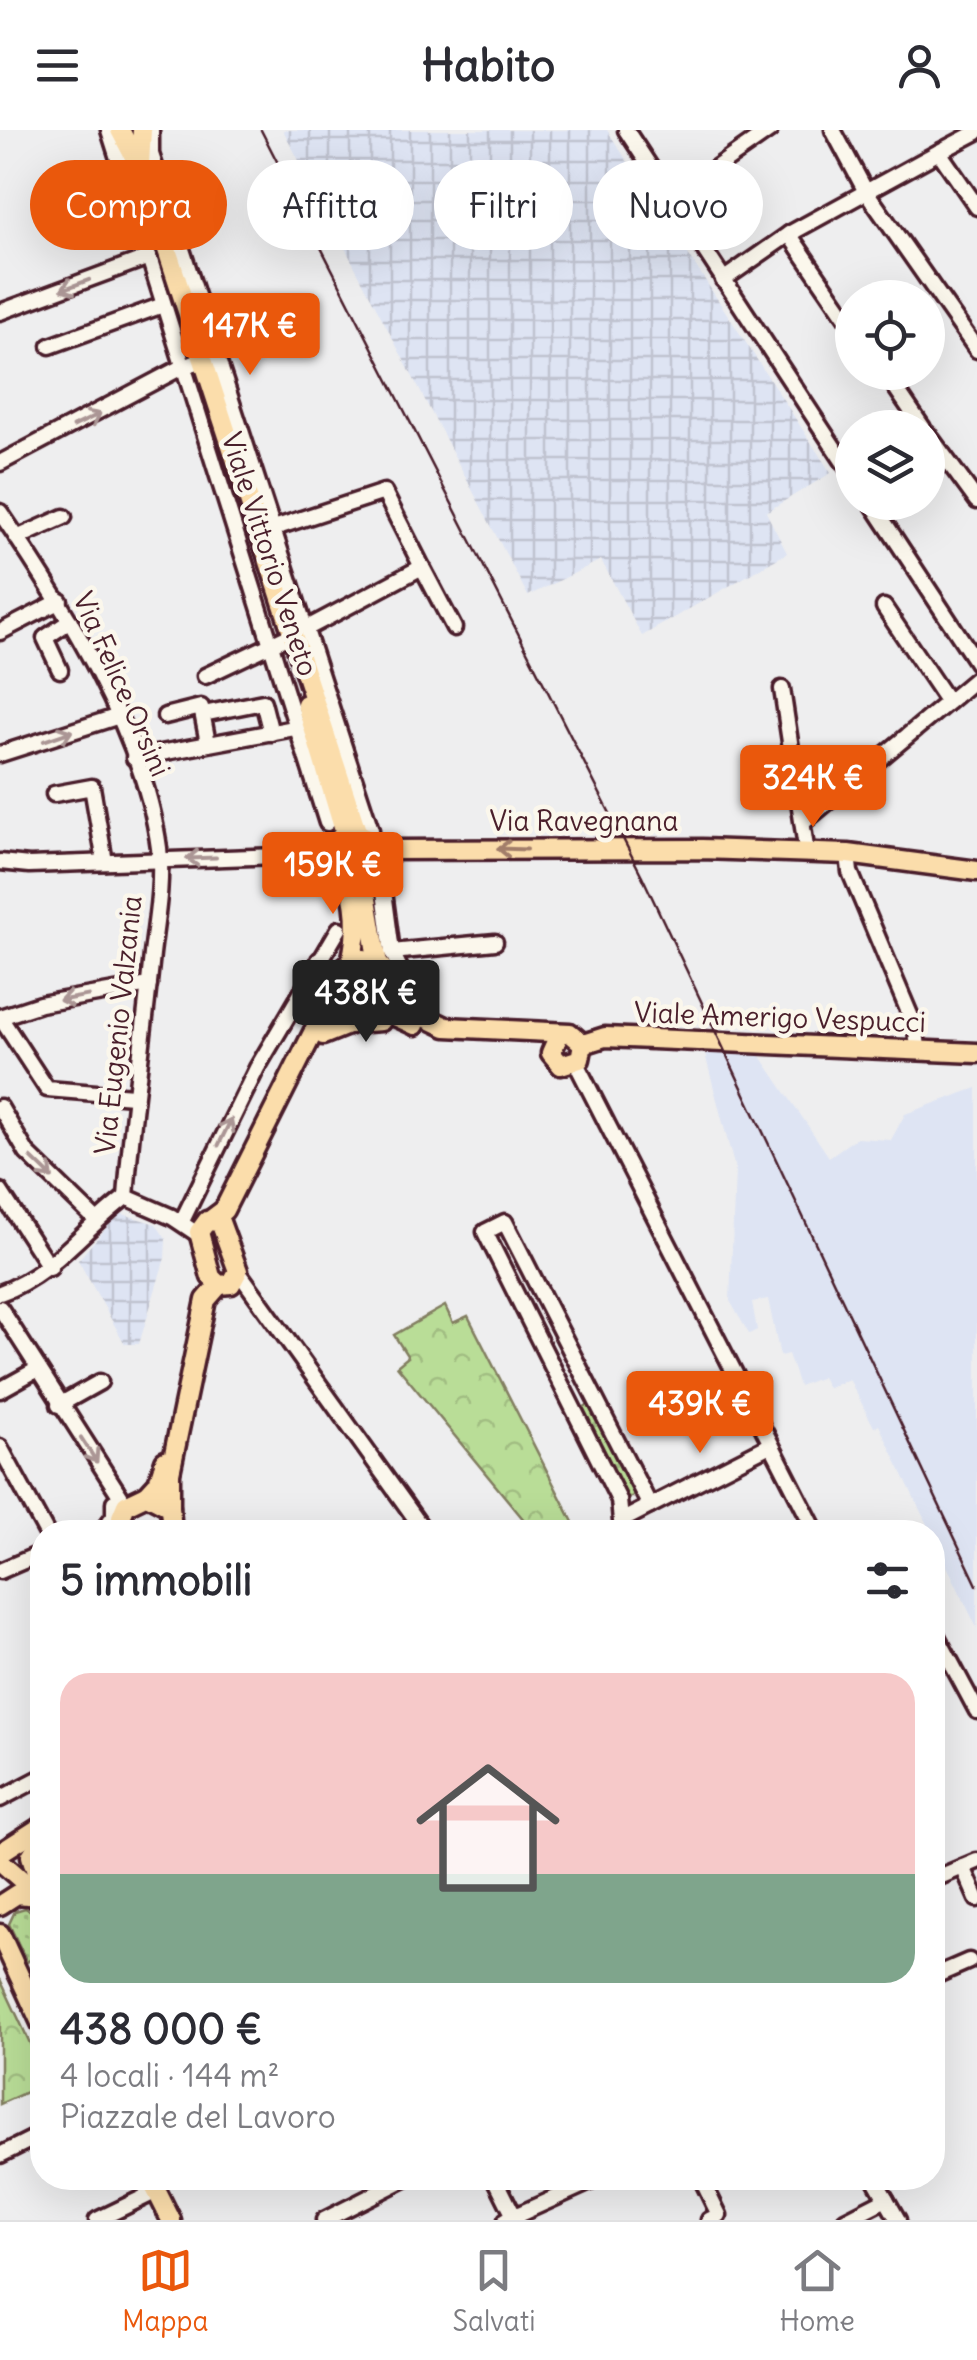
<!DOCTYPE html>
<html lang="it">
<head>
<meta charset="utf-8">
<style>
  :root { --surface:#fff; --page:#f7f7f7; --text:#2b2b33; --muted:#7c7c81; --line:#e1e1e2; --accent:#ea580c }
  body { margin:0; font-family:Delius,sans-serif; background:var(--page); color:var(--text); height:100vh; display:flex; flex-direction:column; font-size:38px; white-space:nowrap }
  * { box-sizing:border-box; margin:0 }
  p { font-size:32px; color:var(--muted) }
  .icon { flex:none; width:55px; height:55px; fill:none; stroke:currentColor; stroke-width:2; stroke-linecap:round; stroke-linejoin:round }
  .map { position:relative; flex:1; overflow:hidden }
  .drawer { position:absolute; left:30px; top:1390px; width:915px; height:670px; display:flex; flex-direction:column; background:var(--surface); border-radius:40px; box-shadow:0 10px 40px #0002 }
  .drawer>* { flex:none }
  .top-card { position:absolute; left:30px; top:30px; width:918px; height:90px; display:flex; gap:20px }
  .controls { position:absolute; left:835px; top:150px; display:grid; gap:20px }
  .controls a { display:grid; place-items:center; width:110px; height:110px; border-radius:50%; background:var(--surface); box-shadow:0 10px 40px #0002; font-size:50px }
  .price { position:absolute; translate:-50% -85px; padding:0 22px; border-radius:10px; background:var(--accent); color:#fff; font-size:32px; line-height:65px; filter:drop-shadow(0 2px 5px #0008) }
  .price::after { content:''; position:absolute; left:50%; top:60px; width:30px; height:22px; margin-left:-15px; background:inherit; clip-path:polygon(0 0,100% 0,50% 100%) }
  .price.current { background:#222; color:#fff }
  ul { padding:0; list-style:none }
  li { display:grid; align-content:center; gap:20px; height:530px; padding:0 30px }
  li span { display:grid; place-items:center; height:310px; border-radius:30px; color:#555 }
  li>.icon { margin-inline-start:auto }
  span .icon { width:180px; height:180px; fill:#fffc; stroke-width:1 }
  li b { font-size:42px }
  h2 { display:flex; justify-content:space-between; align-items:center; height:120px; padding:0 30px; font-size:42px }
  .tag { padding:0 35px; border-radius:45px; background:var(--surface); box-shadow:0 10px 40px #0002; font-size:35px; line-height:90px }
  .tag.current { background:var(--accent); color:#fff }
  header { display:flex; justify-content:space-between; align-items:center; height:130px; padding:0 30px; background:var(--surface); font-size:45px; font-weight:700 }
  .dock { display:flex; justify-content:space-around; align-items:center; height:140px; border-top:2px solid var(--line); background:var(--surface); font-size:28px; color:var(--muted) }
  .dock a { display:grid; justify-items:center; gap:5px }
  .dock .current { color:var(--accent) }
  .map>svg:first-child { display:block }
  .built { fill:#dee4f3 }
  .industrial { fill:url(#industrial-grid) }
  .grass { fill:url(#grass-dots); stroke:#827e61; stroke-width:2.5 }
  .forest { fill:url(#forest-crowns); stroke:#827e61; stroke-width:2.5 }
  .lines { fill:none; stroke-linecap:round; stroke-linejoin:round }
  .minor-casing { stroke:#4a1f2b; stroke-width:21 }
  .major-casing { stroke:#4a1f2b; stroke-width:25 }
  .minor { stroke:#fbf7ec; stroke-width:14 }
  .major { stroke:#fbddab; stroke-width:18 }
  .rail { stroke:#4a1f2b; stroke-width:2.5 }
  .oneway { stroke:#ab9695 }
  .oneway2 { stroke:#a27e6b }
  .labels { text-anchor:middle; stroke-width:9; stroke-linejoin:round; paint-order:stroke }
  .street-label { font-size:28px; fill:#4a1f2b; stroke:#fbf7ec }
</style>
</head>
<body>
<header><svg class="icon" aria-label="menu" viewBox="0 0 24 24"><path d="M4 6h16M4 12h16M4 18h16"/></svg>Habito<svg class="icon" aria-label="person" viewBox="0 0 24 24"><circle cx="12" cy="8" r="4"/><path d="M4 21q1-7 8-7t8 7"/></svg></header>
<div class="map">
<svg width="977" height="2090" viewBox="0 0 977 2090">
  <defs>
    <pattern id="industrial-grid" width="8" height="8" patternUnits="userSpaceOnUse" patternTransform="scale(2.5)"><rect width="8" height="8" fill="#dee4f3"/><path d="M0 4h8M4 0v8" fill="none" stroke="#c0c3d0"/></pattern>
    <pattern id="grass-dots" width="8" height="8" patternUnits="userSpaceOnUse" patternTransform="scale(2.5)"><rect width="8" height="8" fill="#b9dd97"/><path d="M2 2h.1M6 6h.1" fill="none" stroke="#a1bd82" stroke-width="1.8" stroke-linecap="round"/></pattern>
    <pattern id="forest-crowns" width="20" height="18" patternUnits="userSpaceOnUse" patternTransform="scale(2.5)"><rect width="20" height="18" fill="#b9dd97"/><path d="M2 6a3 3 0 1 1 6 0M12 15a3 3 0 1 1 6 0" fill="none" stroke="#a1bd82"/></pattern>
  </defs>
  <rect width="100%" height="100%" fill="#eeeeef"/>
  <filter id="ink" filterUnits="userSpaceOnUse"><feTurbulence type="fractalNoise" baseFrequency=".01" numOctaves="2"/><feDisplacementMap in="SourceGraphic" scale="20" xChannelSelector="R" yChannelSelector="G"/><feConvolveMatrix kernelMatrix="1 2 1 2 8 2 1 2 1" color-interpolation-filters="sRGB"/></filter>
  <g filter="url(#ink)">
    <path class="built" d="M 756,919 L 829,1027 L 856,1008 L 891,1010 L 905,984 L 977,958 L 977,1498 L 879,1295 L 874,1297 L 849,1249 L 828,1258 L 822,1247 L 799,1256 L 788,1224 L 780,1226 L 768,1169 L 752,1172 L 757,1200 L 749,1204 L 730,1171 L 735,1039 L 705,924 Z"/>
    <g class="industrial">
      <path d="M 283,0 L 607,0 L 831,343 L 766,382 L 787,423 L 642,506 L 601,430 L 528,466 Z"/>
      <path d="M 119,1083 L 156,1094 L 166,1109 L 165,1128 L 139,1214 L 125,1214 L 78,1130 Z"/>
    </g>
    <g class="grass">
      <circle cx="363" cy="855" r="18"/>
      <path d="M 589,1274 L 635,1361 L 632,1367 L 622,1367 L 582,1285 L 581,1279 Z"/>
      <path d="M 25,1778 C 44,1784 43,1804 42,1821 L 27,1832 L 9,1794 L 15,1781 Z"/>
    </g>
    <g class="forest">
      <path d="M 445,1176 L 453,1193 L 468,1186 L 576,1398 L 534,1402 L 397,1236 L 408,1227 L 394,1205 Z"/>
      <path d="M 0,1849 L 42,1939 L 42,1955 L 0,1974 Z"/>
    </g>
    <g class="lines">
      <g class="minor-casing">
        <g id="minor">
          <path d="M 109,0 L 327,693"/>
          <path d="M 151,0 L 151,24 L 371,700"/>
          <path d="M 626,0 L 852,345"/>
          <path d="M 833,0 L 865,60 L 977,220"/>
          <path d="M 939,22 L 977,2"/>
          <path d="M 671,69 L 770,0"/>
          <path d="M 789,104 L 852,196"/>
          <path d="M 723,150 L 789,104 L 939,22 L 977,77"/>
          <path d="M 0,182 L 149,127"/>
          <path d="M 50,216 L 163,175"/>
          <path d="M 885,242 L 923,298"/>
          <path d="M 928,304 L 977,371"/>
          <path d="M 0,333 L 180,238 L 209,228"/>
          <path d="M 871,372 L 977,533"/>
          <path d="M 0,382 C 64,476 144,603 159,718 C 163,752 156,790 152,824 C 144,905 132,985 126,1067"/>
          <path d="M 274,398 L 384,362 L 422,437"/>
          <path d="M 17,408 L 64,387"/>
          <path d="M 884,477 L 948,572"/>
          <path d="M 0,502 L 60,471"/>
          <path d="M 298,503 L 422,437 L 454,498"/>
          <path d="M 60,540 L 45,508 L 70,491"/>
          <path d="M 205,546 L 289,506"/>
          <path d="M 782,559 L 807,724"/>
          <path d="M 203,584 L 263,572 L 271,603"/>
          <path d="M 165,586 L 201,577 L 208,613"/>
          <path d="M 0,624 L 116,587"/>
          <path d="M 134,628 L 305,596"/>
          <path d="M 54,664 L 92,657 L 105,732"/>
          <path d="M 805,691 L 977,548"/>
          <path d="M 848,724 L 850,742 L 916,899 L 918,919"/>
          <path d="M 0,732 L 29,735 L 333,724"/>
          <path d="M 364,756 L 383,754 L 392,822 L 413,865 L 404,877"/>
          <path d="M 392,822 L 495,812"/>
          <path d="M 319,830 L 340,843"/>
          <path d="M 0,887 L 47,959 L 133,966"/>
          <path d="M 0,887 L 40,874 L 149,855"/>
          <path d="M 576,933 L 816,1402"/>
          <path d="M 0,977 L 27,1023 L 96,1090"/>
          <path d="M 0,1061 L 50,1138"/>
          <path d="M 126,1067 L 172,1087 L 199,1105"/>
          <path d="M 183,1089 L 257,938 L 339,799"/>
          <path d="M 505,1092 L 650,1376 L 621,1391 L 619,1370 L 485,1102 Z"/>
          <path d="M 238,1141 L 425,1402"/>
          <path d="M 0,1163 C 53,1144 82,1100 126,1067"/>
          <path d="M 0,1178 L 126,1375"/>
          <path d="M 0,1260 L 36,1240"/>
          <path d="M 59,1275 L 100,1252"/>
          <path d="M 0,1317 L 46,1402"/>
          <path d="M 650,1376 L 770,1315"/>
          <path d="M 101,1402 L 114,1386 L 114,1372"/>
          <path d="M 0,1441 L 42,1423"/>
          <path d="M 932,1497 L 977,1581"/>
          <path d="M 0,1669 L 42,1647"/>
          <path d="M 963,1737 L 977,1769"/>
          <path d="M 932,1750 L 977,1731"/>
          <path d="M 932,1847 L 969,1831"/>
          <path d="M 0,2025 L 42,2004"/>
          <path d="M 495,2048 L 516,2090"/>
          <path d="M 701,2048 L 719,2085 L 709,2090"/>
          <path d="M 874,2048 L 898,2090"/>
          <path d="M 97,2090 L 157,2061"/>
          <path d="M 324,2090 L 407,2048"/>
          <path d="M 506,2090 L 599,2048"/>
          <path d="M 845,2090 L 886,2069"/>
        </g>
      </g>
      <g class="major-casing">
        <g id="major">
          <path d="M 120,0 L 141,40 L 358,704"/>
          <path d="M 140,34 L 142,0"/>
          <path d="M 306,574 L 345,704"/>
          <circle cx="353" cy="723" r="20"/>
          <path d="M 371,715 L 388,720 L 702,719 L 848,724 L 977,741"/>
          <path d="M 362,740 L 378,834"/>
          <path d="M 346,741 C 357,773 359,800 351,832"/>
          <circle cx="363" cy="854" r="25"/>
          <path d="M 388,855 L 404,877 L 446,897 L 570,903 L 583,914"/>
          <path d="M 375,877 L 415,895"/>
          <path d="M 324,903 C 335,886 340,879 362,880"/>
          <path d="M 323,905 L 353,893 L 381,891"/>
          <path d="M 559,905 L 551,923 L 561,935 L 580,929 L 583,914"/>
          <path d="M 583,914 L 605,907 L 977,923"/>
          <path d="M 212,1089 L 224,1080 L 337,855"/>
          <path d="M 207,1091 L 220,1092 L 238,1141 L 231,1154 L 219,1155 L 211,1147 L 199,1102 Z"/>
          <path d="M 147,1365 L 158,1353 L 165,1331"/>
          <path d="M 170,1377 L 170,1343 L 206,1170 L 219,1155"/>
          <path d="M 123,1402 L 121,1387 L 126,1375 L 147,1365 L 170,1377 L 172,1402"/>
          <path d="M 42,1709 L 31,1726 L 42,1761"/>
          <path d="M 0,1723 L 42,1696"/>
          <path d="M 0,1731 L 40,1766"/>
          <path d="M 0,1775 L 17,1764 L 38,1766"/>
          <path d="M 0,1804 L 42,1895"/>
          <path d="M 150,2048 L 171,2090"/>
        </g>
      </g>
      <use href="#minor" class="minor"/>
      <use href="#major" class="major"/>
      <path class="rail" d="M 261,0 L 642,746 L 977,1455"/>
    </g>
    <defs><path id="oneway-shaft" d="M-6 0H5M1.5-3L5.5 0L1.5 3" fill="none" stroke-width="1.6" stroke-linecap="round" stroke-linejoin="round" transform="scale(2.5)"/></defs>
    <g class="oneway">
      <use href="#oneway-shaft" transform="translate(75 155) rotate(160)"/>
      <use href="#oneway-shaft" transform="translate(87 290) rotate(-26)"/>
      <use href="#oneway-shaft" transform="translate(58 606) rotate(-19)"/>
      <use href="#oneway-shaft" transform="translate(201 728) rotate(178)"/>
      <use href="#oneway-shaft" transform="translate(74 868) rotate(170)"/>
      <use href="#oneway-shaft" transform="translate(225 1002) rotate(-64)"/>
      <use href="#oneway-shaft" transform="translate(42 1038) rotate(44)"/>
      <use href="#oneway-shaft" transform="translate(89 1320) rotate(57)"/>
    </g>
    <use class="oneway2" href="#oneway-shaft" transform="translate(512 719) rotate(-178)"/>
  </g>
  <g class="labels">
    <g class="street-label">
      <text transform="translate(270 424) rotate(72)" y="10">Viale Vittorio Veneto</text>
      <text transform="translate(122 554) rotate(66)" y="10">Via Felice Orsini</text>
      <text x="584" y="701">Via Ravegnana</text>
      <text transform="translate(780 887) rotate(2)" y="10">Viale Amerigo Vespucci</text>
      <text transform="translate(118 895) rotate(-84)" y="10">Via Eugenio Valzania</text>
    </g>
  </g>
</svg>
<div class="controls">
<a><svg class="icon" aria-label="locate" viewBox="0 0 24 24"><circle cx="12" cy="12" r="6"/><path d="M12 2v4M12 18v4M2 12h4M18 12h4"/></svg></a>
<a><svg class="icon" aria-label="layers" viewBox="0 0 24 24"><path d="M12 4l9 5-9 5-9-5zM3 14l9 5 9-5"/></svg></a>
</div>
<b class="price" style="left:250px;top:248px">147K €</b>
<b class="price" style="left:813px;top:700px">324K €</b>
<b class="price" style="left:333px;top:787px">159K €</b>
<b class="price current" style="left:366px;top:915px">438K €</b>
<b class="price" style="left:700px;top:1326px">439K €</b>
<div class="top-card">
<a class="tag current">Compra</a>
<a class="tag">Affitta</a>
<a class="tag">Filtri</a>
<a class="tag">Nuovo</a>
</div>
<section class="drawer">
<h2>5 immobili<svg class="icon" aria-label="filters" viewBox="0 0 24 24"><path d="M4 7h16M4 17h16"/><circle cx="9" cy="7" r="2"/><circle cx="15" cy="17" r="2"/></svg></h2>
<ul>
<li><span style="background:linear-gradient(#f6c9c9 65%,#7fa58c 0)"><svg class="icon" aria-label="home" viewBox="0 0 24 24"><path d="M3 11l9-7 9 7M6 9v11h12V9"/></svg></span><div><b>438 000 €</b><p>4 locali · 144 m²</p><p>Piazzale del Lavoro</p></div></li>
</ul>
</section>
</div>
<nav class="dock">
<a class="current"><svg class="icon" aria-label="map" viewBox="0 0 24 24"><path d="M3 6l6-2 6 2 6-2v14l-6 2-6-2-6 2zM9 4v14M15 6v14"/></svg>Mappa</a>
<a><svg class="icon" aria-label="saved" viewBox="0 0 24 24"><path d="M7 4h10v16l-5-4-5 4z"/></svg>Salvati</a>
<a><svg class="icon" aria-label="home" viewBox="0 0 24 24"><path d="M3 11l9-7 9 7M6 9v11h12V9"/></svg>Home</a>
</nav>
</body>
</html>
